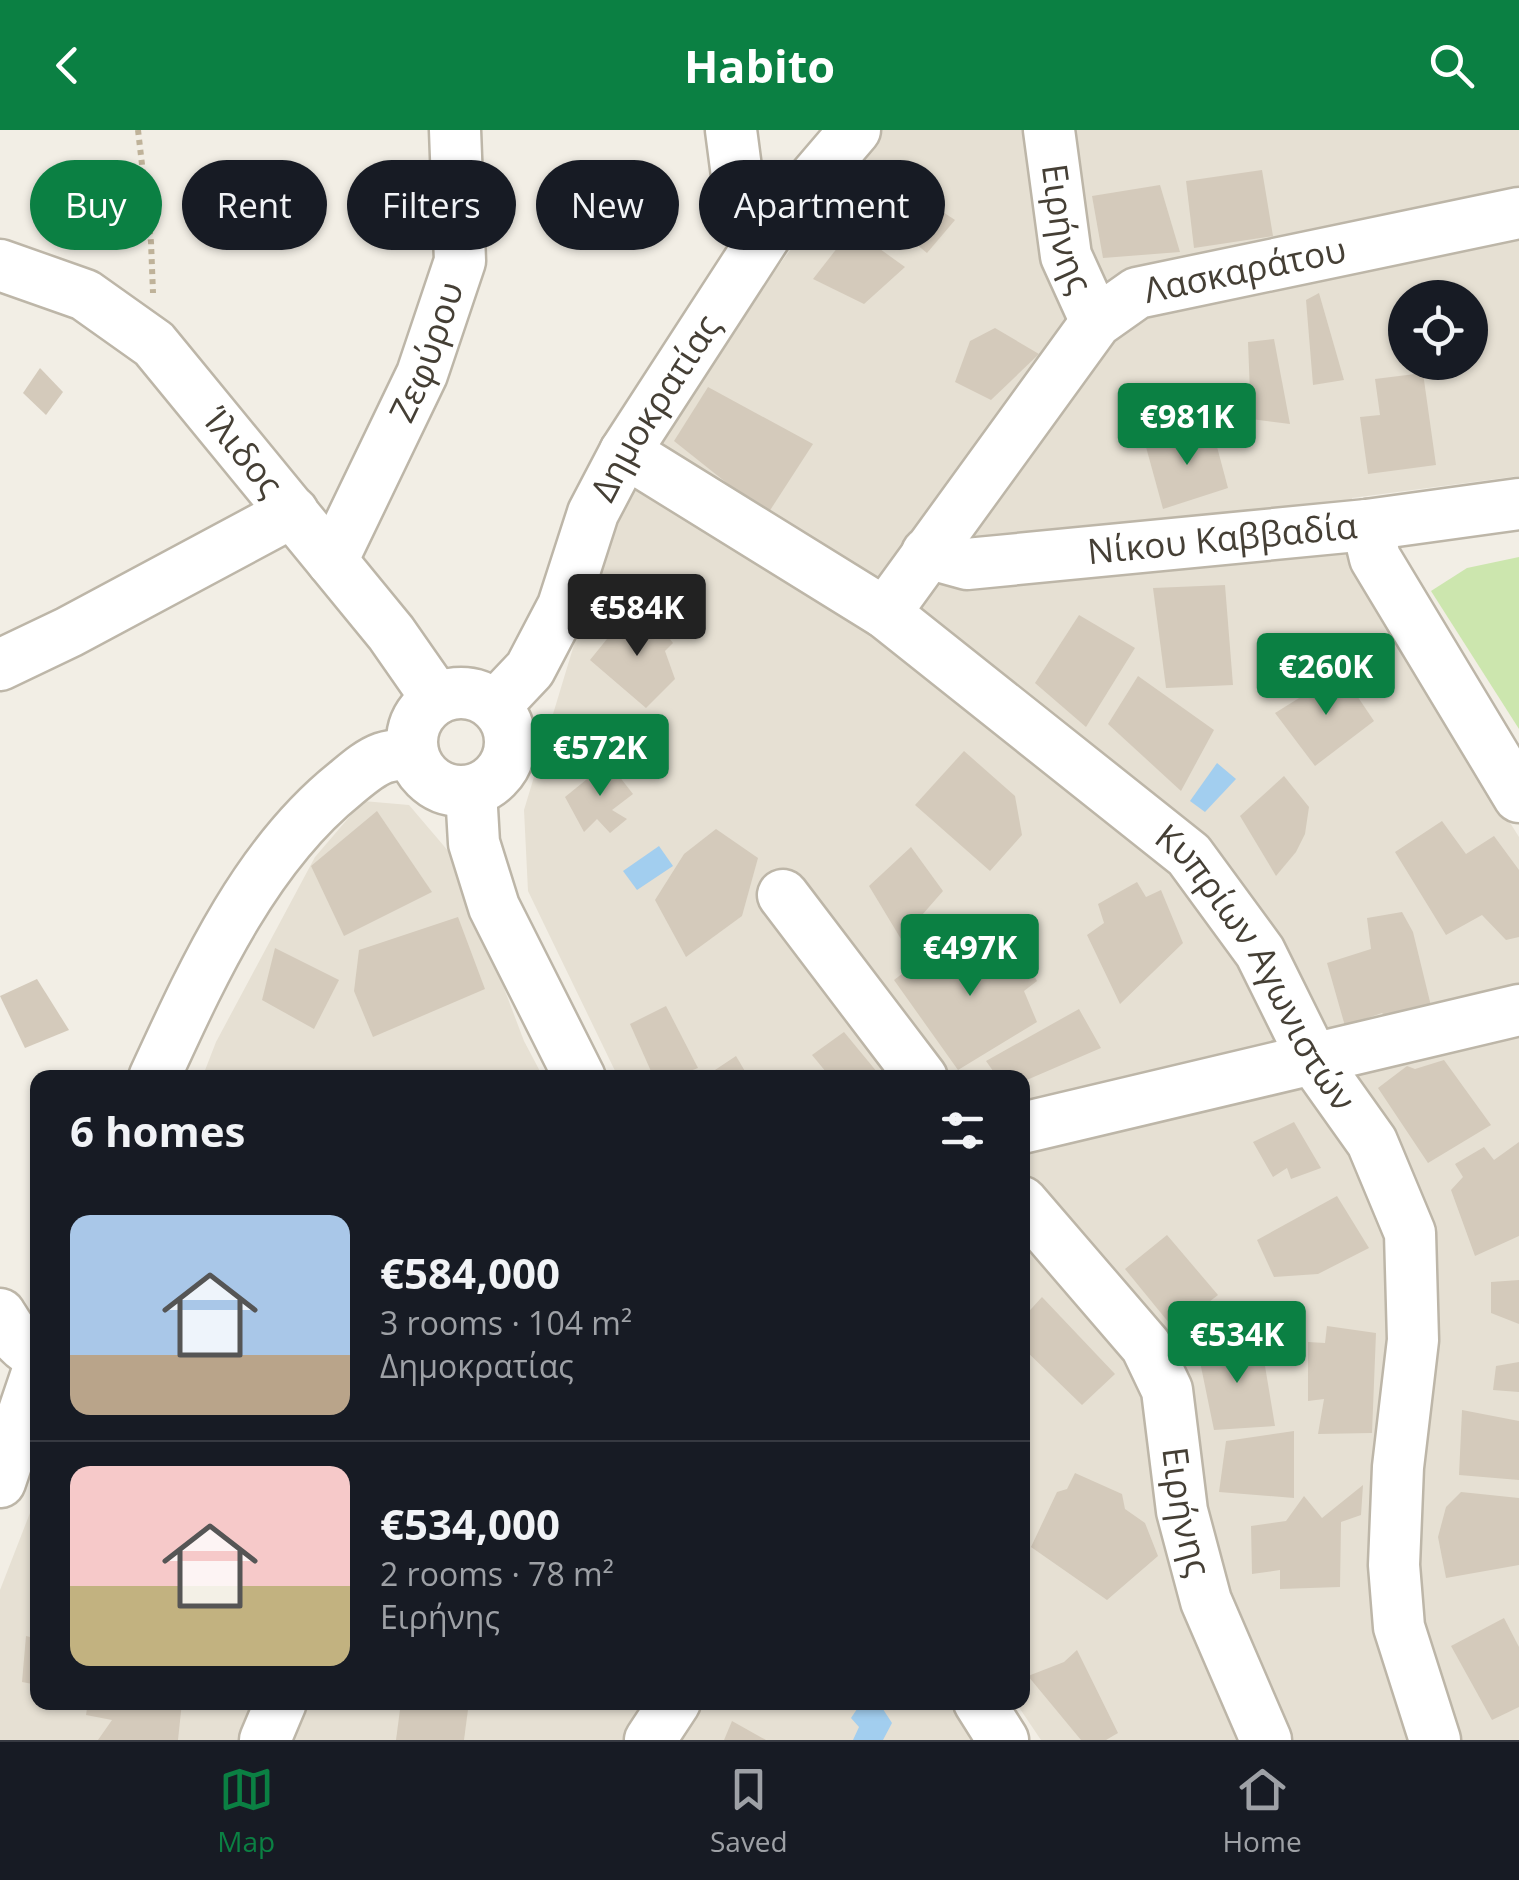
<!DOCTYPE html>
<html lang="en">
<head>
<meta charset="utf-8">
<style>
  :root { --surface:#171b24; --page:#20242c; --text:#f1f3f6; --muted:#9ea1a6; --line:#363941; --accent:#0b8043 }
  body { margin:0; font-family:"Open Sans",sans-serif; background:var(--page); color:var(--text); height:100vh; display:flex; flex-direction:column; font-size:38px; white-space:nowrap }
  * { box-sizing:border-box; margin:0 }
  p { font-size:32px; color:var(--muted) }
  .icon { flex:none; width:55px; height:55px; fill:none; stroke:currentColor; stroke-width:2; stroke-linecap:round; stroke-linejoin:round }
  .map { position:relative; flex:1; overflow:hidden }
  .sheet { position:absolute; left:30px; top:940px; width:1000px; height:640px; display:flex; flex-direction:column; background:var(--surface); border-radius:20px; box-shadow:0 2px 8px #0004 }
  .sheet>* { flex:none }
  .hud { position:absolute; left:30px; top:30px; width:1000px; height:90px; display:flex; gap:20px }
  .buttons { position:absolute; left:1388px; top:150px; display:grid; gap:20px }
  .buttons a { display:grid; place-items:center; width:100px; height:100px; border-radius:50%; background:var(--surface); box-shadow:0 2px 8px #0004; font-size:50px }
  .price { position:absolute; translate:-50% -85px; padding:0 22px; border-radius:10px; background:var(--accent); color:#fff; font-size:32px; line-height:65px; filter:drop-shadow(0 2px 5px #0008) }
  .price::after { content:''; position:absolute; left:50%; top:60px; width:30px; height:22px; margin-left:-15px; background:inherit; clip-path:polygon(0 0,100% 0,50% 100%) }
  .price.on { background:#222; color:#fff }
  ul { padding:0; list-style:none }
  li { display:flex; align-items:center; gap:30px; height:250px; padding:0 40px }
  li+li { border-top:2px solid var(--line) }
  li span { display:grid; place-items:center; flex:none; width:280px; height:200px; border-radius:20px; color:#555 }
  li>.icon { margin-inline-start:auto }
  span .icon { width:120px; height:120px; fill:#fffc; stroke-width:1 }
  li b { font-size:42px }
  h2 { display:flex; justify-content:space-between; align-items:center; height:120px; padding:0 40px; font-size:42px }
  .pill { padding:0 35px; border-radius:45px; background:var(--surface); box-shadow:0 2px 8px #0004; font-size:35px; line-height:90px }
  .pill.on { background:var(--accent); color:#fff }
  header { display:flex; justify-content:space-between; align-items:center; height:130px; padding:0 40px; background:var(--accent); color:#fff; font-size:45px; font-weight:700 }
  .menu { display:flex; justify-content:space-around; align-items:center; height:140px; border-top:2px solid var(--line); background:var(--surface); font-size:28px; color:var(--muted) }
  .menu a { display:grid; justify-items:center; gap:5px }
  .menu .on { color:var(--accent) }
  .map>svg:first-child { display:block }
  .residential { fill:#e6e0d3; fill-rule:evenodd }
  .green { fill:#cce6ae }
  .water { fill:#a2ceef }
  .building { fill:#d4cabb }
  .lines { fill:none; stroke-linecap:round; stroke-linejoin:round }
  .minor-casing { stroke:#bdb6a8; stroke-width:55 }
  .path { stroke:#bfb299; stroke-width:6; stroke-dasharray:5 5; stroke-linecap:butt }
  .minor { stroke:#fff; stroke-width:50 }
  .labels { text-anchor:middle; stroke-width:10; stroke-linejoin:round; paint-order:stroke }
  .street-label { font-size:35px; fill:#453f35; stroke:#fff }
</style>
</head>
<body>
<header><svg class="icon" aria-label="back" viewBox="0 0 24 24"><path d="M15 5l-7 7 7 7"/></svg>Habito<svg class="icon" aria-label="search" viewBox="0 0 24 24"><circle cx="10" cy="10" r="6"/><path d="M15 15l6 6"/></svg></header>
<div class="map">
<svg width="1519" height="1610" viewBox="0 0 1519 1610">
  <rect width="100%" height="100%" fill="#f2eee5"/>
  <g class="residential">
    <path d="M 879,0 L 1519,0 L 1519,346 L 1352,368 L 1356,447 L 1519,707 L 1519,1610 L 1041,1610 L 1016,1573 L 1022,1572 L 1022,948 L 618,947 L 528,761 L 524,680 L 599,432 L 658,299 ZM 1405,168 L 1470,168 L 1470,232 L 1405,232 Z"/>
    <path d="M 363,671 L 409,675 L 455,729 L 524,911 L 543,947 L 202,948 L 216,912 L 315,727 Z"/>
    <path d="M 37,1365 L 38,1572 L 950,1572 L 975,1610 L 0,1610 L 0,1460 Z"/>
  </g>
  <path class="green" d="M 1519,427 L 1519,599 L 1431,461 L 1467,438 Z"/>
  <g class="water">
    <path d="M 1217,633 L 1236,649 L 1205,682 L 1190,671 Z"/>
    <path d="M 659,716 L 673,736 L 637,760 L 623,741 Z"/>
    <path d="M 861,1573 L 879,1573 L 892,1593 L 883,1610 L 853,1610 L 859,1597 L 851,1588 Z"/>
  </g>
  <g class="building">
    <path d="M 1262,40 L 1273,106 L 1194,118 L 1186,51 Z"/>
    <path d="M 902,55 L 955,90 L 927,123 L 882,86 Z"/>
    <path d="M 1160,55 L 1180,122 L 1103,128 L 1092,66 Z"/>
    <path d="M 852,99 L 905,137 L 864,174 L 813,149 Z"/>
    <path d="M 1319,163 L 1344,250 L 1313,255 L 1306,170 Z"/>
    <path d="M 995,198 L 1039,224 L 991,270 L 955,252 L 970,211 Z"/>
    <path d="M 1274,209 L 1290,294 L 1251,289 L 1248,212 Z"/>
    <path d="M 40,238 L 63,262 L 46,285 L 23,263 Z"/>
    <path d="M 1423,243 L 1436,335 L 1368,344 L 1360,287 L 1380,285 L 1375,249 Z"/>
    <path d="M 708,257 L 813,314 L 767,385 L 674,311 Z"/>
    <path d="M 1212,298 L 1228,358 L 1163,379 L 1146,317 Z"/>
    <path d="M 1225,455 L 1233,555 L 1166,558 L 1153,458 Z"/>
    <path d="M 628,483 L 640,494 L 651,485 L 673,513 L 665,521 L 675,549 L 646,578 L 590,530 Z"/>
    <path d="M 1079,485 L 1135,518 L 1086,597 L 1035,553 Z"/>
    <path d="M 1341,542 L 1374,591 L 1315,636 L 1275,583 Z"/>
    <path d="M 1138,546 L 1214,600 L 1181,661 L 1108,594 Z"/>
    <path d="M 964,621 L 1015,666 L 1022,705 L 990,741 L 915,675 Z"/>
    <path d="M 608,632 L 633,664 L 612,680 L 627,689 L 610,703 L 597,689 L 584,702 L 565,667 Z"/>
    <path d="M 1284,646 L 1309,677 L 1305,704 L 1296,722 L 1276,746 L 1240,686 Z"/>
    <path d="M 377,681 L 432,762 L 344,806 L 311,736 Z"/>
    <path d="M 1442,691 L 1466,724 L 1494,706 L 1519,740 L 1519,807 L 1506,810 L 1482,785 L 1446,805 L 1395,722 Z"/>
    <path d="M 716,699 L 758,728 L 742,786 L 686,827 L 655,770 L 684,724 Z"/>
    <path d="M 911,717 L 943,761 L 901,809 L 869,756 Z"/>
    <path d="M 1137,752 L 1146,767 L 1161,760 L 1183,813 L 1120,874 L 1087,805 L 1104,793 L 1098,774 Z"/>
    <path d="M 1402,782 L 1413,802 L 1432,880 L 1391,893 L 1382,883 L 1345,896 L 1327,833 L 1371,819 L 1367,788 Z"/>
    <path d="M 458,787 L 485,859 L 373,907 L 354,861 L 359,820 Z"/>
    <path d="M 927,799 L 965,849 L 1012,806 L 1037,851 L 1024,861 L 1037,892 L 958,940 L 894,850 L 924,827 L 913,813 Z"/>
    <path d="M 275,818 L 339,850 L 314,899 L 262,870 Z"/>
    <path d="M 37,849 L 69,900 L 25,918 L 0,866 Z"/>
    <path d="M 666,876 L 698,938 L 671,948 L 654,948 L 630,894 Z"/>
    <path d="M 1079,879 L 1101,918 L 1022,952 L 1022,948 L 998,948 L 986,931 Z"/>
    <path d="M 844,902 L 882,948 L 831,948 L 812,925 Z"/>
    <path d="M 736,926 L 749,948 L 703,948 Z"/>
    <path d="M 1444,930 L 1491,995 L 1428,1033 L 1378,958 L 1407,936 L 1415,939 Z"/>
    <path d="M 1294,992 L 1321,1038 L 1291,1049 L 1287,1038 L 1273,1047 L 1253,1012 Z"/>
    <path d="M 1519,1012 L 1519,1106 L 1475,1126 L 1451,1060 L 1463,1047 L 1455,1034 L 1484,1017 L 1494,1030 Z"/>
    <path d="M 1337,1066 L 1369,1118 L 1318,1144 L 1274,1147 L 1257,1110 Z"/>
    <path d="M 1167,1105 L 1218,1165 L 1174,1199 L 1125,1139 Z"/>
    <path d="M 1519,1150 L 1519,1194 L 1491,1183 L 1491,1152 Z"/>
    <path d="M 1042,1167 L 1115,1244 L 1082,1275 L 1022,1217 L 1022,1189 Z"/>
    <path d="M 1327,1196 L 1376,1203 L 1372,1303 L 1318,1304 L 1324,1269 L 1308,1271 L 1308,1212 L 1325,1213 Z"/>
    <path d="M 1237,1203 L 1263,1224 L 1275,1296 L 1214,1300 L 1198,1222 L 1222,1215 Z"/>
    <path d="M 1519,1232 L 1519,1262 L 1493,1260 L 1496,1236 Z"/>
    <path d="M 1462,1280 L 1519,1291 L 1519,1350 L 1459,1345 Z"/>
    <path d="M 1294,1301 L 1294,1368 L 1219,1362 L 1226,1311 Z"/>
    <path d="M 1075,1343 L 1122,1364 L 1125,1379 L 1145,1393 L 1158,1426 L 1107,1470 L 1031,1417 L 1057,1362 L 1067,1359 Z"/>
    <path d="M 1363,1355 L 1361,1385 L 1341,1392 L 1340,1457 L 1280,1459 L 1280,1440 L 1252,1444 L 1251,1396 L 1286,1391 L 1304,1366 L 1322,1388 Z"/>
    <path d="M 1461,1362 L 1519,1368 L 1519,1435 L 1446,1448 L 1438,1407 L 1446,1377 Z"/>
    <path d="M 1504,1488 L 1519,1517 L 1519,1577 L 1492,1590 L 1451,1516 Z"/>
    <path d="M 26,1506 L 38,1509 L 38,1555 L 22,1552 Z"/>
    <path d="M 1077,1520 L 1118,1603 L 1106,1610 L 1081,1610 L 1028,1546 L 1064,1532 Z"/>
    <path d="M 88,1572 L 182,1572 L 178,1610 L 98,1610 L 112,1590 L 86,1585 Z"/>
    <path d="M 401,1572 L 469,1572 L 464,1610 L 396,1610 Z"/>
    <path d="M 732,1591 L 766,1610 L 724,1610 Z"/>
  </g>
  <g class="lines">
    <g class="minor-casing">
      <g id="minor">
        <path d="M 731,0 L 739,61 L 767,103"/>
        <path id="s1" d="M 1049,0 L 1066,126 L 1096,192"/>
        <path id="s2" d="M 0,135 L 85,165 L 154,214 L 391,503 L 437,569"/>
        <path id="s3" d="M 625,322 L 885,483 L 1189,725 L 1260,822 L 1313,929 L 1372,1012 L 1410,1103 L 1413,1210 L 1398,1337 L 1394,1435 L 1399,1497 L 1435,1610"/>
        <path d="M 1367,395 L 1375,428 L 1519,667"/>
        <path id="s4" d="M 927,423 L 967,434 L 1367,395 L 1519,374"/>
        <path id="s5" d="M 332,431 L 422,244 L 460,131 L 455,0"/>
        <path id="s6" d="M 885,483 L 1096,192 L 1137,163 L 1519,83"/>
        <path d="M 0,535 L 69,502 L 293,382"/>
        <circle cx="461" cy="612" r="49"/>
        <path id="s7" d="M 495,576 L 530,539 L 563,476 L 593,383 L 625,322 L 767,103 L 855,0"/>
        <path d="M 471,661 L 474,713 L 494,777 L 580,948"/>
        <path d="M 783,765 L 922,948"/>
        <path d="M 154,948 C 202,844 254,727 345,654 C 356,645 369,633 383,628 C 392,625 403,624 413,623"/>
        <path d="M 1022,998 L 1519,880"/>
        <path id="s8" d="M 1022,1072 L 1146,1216 L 1167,1260 L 1182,1381 L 1206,1471 L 1266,1610"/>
        <path d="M 0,1184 C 10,1200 19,1217 38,1224"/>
        <path d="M 0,1352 L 38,1240"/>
        <path d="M 979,1572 L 1003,1610"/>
        <path d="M 265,1610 L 281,1572"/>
        <path d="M 650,1610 L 675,1572"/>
      </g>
    </g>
    <path class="path" d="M 138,0 L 151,112 L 153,163"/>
    <use href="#minor" class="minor"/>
  </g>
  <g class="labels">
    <g class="street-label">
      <text dy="12" stroke="none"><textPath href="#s1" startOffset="100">Ειρήνης</textPath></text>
      <text dy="12" stroke="none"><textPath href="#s6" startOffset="520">Λασκαράτου</textPath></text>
      <text dy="12" stroke="none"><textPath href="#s5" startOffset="230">Ζεφύρου</textPath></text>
      <text dy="12" stroke="none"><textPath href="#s7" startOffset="342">Δημοκρατίας</textPath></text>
      <text dy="12" stroke="none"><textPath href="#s2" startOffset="315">Ίλιδος</textPath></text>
      <text dy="12" stroke="none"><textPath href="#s4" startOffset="298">Νίκου Καββαδία</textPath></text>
      <text dy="12" stroke="none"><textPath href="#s3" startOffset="825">Κυπρίων Αγωνιστών</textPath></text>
      <text dy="12" stroke="none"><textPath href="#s8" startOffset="362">Ειρήνης</textPath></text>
    </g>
  </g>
</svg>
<div class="buttons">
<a><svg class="icon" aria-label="locate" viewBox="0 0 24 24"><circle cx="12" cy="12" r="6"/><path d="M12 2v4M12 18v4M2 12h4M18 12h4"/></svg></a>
</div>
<b class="price" style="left:1187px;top:338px">€981K</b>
<b class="price on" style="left:637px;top:529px">€584K</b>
<b class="price" style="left:1326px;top:588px">€260K</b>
<b class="price" style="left:600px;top:669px">€572K</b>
<b class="price" style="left:970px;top:869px">€497K</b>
<b class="price" style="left:1237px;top:1256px">€534K</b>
<div class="hud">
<a class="pill on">Buy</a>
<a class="pill">Rent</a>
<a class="pill">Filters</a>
<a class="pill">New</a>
<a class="pill">Apartment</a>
</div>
<section class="sheet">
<h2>6 homes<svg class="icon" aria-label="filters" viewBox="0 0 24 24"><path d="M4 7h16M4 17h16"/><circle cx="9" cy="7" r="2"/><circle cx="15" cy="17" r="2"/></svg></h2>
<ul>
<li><span style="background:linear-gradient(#a9c7e8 70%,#b9a48a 0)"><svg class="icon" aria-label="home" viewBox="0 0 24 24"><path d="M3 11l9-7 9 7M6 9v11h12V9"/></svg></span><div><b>€584,000</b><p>3 rooms · 104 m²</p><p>Δημοκρατίας</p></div></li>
<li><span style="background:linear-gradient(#f6c9c9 60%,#c2b280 0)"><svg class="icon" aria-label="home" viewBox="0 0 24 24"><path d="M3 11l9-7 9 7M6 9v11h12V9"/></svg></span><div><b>€534,000</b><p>2 rooms · 78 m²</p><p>Ειρήνης</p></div></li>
</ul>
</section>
</div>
<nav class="menu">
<a class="on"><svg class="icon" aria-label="map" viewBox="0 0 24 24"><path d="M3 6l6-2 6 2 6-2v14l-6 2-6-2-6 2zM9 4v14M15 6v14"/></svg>Map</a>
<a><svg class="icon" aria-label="saved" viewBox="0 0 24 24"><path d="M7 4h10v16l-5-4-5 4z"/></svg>Saved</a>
<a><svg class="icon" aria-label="home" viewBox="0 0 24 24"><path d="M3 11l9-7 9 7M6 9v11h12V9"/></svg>Home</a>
</nav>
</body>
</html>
